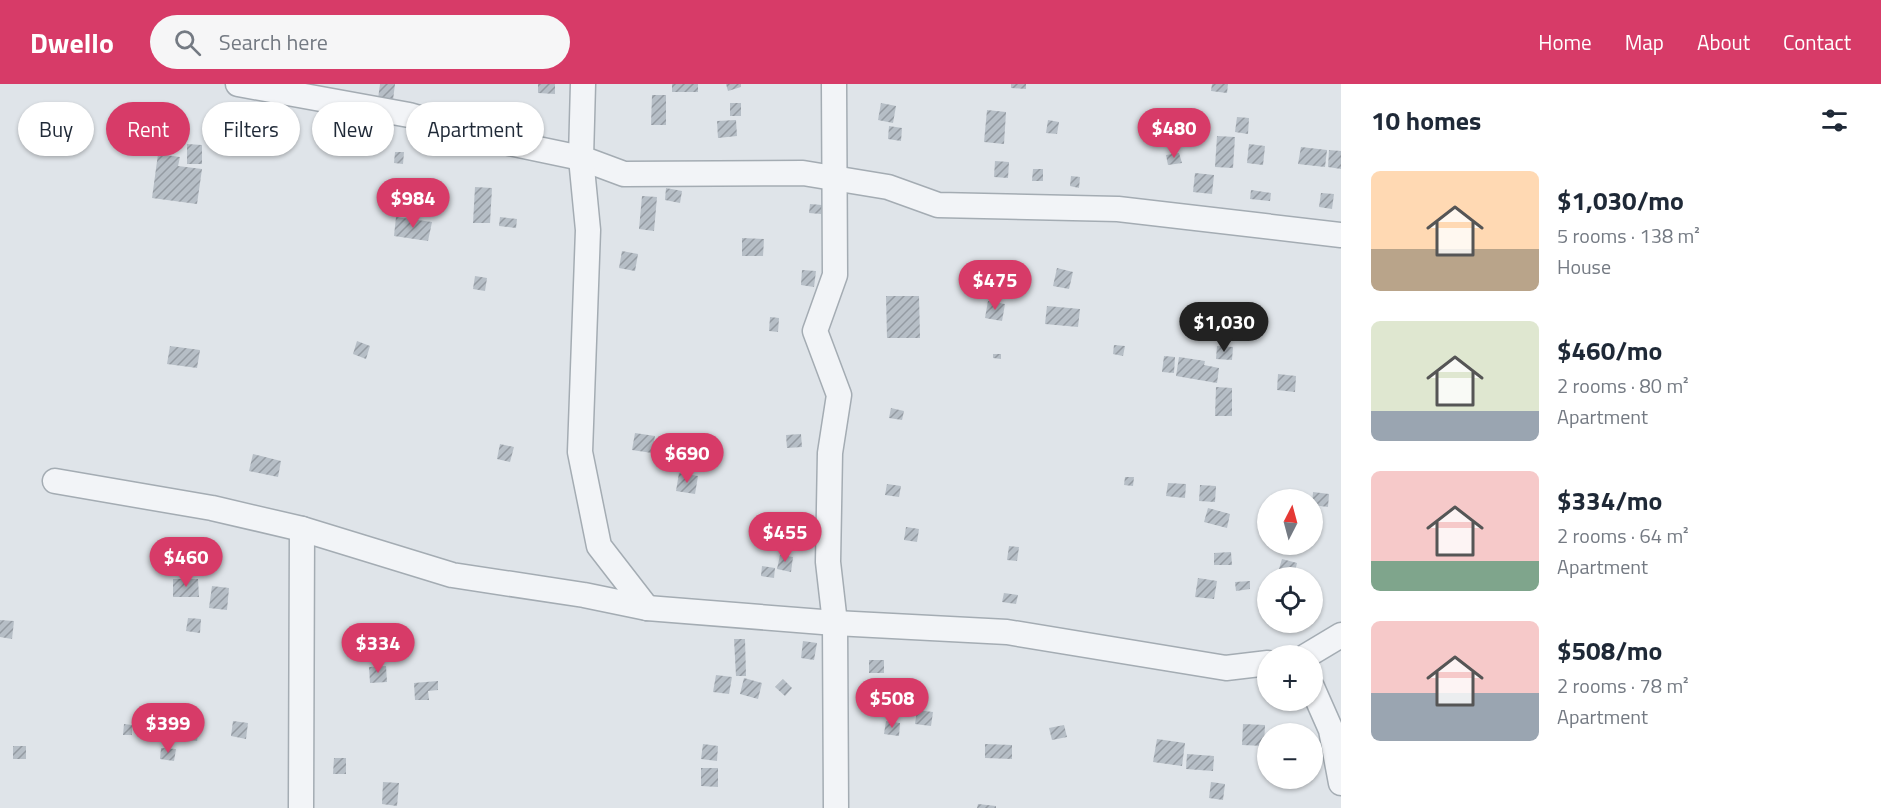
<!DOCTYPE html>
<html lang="en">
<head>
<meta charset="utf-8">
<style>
  :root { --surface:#fff; --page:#f6f6f7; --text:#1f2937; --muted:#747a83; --accent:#d73b68 }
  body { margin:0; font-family:"Titillium Web",sans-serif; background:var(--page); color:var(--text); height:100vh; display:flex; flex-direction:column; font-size:22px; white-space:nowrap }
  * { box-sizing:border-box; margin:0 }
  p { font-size:20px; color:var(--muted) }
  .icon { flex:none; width:33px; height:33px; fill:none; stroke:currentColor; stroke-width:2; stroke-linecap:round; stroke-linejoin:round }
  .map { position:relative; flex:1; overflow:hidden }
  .drawer { display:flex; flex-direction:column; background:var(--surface); width:540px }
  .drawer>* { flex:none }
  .banner { position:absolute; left:18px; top:18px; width:570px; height:54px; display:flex; gap:12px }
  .needle { width:39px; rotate:6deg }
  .buttons { position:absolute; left:1257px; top:405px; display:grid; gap:12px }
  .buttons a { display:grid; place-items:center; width:66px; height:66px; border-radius:50%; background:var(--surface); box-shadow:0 2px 4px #0004; font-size:30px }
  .price { position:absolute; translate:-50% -51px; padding:0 14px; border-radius:21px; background:var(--accent); color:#fff; font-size:20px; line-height:39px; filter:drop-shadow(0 2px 3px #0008) }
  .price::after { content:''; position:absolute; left:50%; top:36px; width:18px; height:14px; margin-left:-9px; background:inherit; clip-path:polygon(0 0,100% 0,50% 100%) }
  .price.selected { background:#222; color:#fff }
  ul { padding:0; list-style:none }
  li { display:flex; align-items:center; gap:18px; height:150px; padding:0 30px }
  li span { display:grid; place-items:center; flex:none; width:168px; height:120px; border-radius:9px; color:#555 }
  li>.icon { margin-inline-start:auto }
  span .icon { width:72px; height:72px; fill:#fffc; stroke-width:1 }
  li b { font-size:26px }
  h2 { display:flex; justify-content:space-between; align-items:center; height:72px; padding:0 30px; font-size:26px }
  .chip { padding:0 21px; border-radius:27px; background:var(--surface); box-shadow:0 2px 4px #0004; font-size:21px; line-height:54px }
  .chip.selected { background:var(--accent); color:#fff }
  header { display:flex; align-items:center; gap:36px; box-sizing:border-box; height:84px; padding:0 30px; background:var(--accent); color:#fff }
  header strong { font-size:28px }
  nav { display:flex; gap:33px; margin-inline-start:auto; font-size:21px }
  .search { width:420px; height:54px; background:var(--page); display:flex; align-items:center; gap:15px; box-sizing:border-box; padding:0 21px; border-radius:33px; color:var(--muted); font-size:22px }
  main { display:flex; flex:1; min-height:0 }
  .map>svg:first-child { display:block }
  .building { fill:url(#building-hatch) }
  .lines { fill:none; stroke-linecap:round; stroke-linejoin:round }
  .street-casing { stroke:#a4acb3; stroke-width:27 }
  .street { stroke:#f2f4f7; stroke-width:24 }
</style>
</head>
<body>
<header>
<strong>Dwello</strong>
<div class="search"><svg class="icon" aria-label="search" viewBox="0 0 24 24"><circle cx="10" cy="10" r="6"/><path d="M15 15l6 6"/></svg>Search here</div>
<nav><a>Home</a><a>Map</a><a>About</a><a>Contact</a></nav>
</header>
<main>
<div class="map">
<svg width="1341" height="724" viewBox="0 0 1341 724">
  <defs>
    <pattern id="building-hatch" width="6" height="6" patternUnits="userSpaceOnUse" patternTransform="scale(1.5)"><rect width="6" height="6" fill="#b6bec6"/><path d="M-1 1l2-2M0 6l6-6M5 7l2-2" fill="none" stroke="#949ba2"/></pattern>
  </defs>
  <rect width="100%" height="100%" fill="#dfe4e9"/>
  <g class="building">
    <path d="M 380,0 L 395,0 L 393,16 L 378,15 Z"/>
    <path d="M 538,0 L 555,0 L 555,10 L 538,9 Z"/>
    <rect x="672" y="0" width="26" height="8"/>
    <path d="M 726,0 L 741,0 L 741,3 L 728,7 Z"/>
    <path d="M 1011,0 L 1026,0 L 1026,5 L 1011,4 Z"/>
    <path d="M 1212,0 L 1228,0 L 1227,9 L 1211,7 Z"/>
    <path d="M 652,11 L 666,11 L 666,41 L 651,41 Z"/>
    <rect x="730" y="19" width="11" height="13"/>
    <path d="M 881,19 L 896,22 L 893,39 L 878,36 Z"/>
    <path d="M 987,26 L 1006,28 L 1004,60 L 984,58 Z"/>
    <path d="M 1237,33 L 1249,34 L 1248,50 L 1235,48 Z"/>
    <path d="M 736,36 L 737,52 L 718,54 L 717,37 Z"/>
    <path d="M 1048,36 L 1059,38 L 1057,50 L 1046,49 Z"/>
    <path d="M 889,42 L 902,44 L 901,57 L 888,55 Z"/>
    <path d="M 1217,52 L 1235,53 L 1233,84 L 1215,83 Z"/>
    <path d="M 337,55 L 350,57 L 350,64 L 336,62 Z"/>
    <path d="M 187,60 L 202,61 L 202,80 L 187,80 Z"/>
    <path d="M 1249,60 L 1265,62 L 1263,81 L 1247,79 Z"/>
    <path d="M 1301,63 L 1327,66 L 1325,83 L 1298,80 Z"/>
    <path d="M 1329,66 L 1341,67 L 1341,85 L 1328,83 Z"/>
    <path d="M 395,68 L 404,68 L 403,80 L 394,79 Z"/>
    <path d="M 1179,69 L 1182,79 L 1168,81 L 1166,71 Z"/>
    <path d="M 158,70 L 180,73 L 178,82 L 202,85 L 197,120 L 152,114 Z"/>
    <path d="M 995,77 L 1009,78 L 1008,94 L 994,93 Z"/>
    <path d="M 1033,85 L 1043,85 L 1043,97 L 1032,97 Z"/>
    <path d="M 1195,89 L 1214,91 L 1212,110 L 1193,108 Z"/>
    <path d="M 1071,92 L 1080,93 L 1079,104 L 1070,102 Z"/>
    <path d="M 475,103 L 492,104 L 490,139 L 473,139 Z"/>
    <path d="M 666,104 L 682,107 L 680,119 L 665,116 Z"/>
    <path d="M 1251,106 L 1271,109 L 1270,117 L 1250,115 Z"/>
    <path d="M 401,108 L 421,111 L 418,127 L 398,123 Z"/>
    <path d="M 1321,109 L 1334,110 L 1332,125 L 1319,123 Z"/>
    <path d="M 642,112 L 657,113 L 654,147 L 639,145 Z"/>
    <path d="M 810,120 L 822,121 L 821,130 L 809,129 Z"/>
    <path d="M 396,133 L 432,138 L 428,157 L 394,152 Z"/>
    <path d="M 500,133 L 517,135 L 516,144 L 499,142 Z"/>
    <path d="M 742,154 L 764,155 L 763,172 L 742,172 Z"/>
    <path d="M 622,167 L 638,170 L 635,187 L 619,184 Z"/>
    <path d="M 1057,184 L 1073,188 L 1069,205 L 1053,202 Z"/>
    <path d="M 802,186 L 816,187 L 814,203 L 801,201 Z"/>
    <path d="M 475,192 L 487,194 L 485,207 L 473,205 Z"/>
    <path d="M 970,194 L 1001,197 L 999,215 L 968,211 Z"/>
    <path d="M 886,212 L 919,212 L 920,254 L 887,254 Z"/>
    <path d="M 988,217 L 1005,220 L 1002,237 L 985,234 Z"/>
    <path d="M 1047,222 L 1080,225 L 1078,243 L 1045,240 Z"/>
    <path d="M 770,233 L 779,234 L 778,248 L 769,247 Z"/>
    <path d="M 357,257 L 370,262 L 366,275 L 353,270 Z"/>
    <path d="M 1114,261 L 1125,262 L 1123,272 L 1113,270 Z"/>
    <path d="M 170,262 L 200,266 L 197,284 L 167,280 Z"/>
    <path d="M 1217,262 L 1233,263 L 1232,276 L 1216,275 Z"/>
    <path d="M 993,270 L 1001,270 L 1001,275 L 993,274 Z"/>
    <path d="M 1164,272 L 1175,273 L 1174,289 L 1162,288 Z"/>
    <path d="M 1179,273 L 1205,277 L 1204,281 L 1219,284 L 1217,299 L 1176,292 Z"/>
    <path d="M 1278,290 L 1296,292 L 1295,308 L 1277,306 Z"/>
    <path d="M 1216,303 L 1232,304 L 1232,332 L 1215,332 Z"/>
    <path d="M 891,324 L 904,327 L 902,336 L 889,334 Z"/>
    <path d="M 635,349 L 655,352 L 652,369 L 632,366 Z"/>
    <path d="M 801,350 L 802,363 L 787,364 L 786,351 Z"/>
    <path d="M 500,360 L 514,363 L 510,378 L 497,375 Z"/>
    <path d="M 694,364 L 709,368 L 704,387 L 689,382 Z"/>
    <path d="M 253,370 L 281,377 L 278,393 L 249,387 Z"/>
    <path d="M 679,389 L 698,392 L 695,410 L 676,407 Z"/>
    <path d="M 1125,393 L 1134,393 L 1133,402 L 1124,401 Z"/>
    <path d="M 1168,399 L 1186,400 L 1185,414 L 1166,412 Z"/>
    <path d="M 887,400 L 901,402 L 899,413 L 885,411 Z"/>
    <path d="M 1200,401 L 1216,402 L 1215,418 L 1199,417 Z"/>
    <path d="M 1313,408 L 1329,410 L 1328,423 L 1312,421 Z"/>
    <path d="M 1208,424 L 1230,430 L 1227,444 L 1204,438 Z"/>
    <path d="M 906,443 L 919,445 L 917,458 L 904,456 Z"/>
    <path d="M 1009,462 L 1019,463 L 1017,477 L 1007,476 Z"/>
    <path d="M 1231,468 L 1232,481 L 1214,481 L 1214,469 Z"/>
    <path d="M 780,471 L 793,473 L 791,488 L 777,485 Z"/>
    <path d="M 1282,475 L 1297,479 L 1295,488 L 1279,485 Z"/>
    <path d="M 762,482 L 775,484 L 774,494 L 761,492 Z"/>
    <path d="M 1198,494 L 1217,497 L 1214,515 L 1195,513 Z"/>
    <path d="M 173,495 L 198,495 L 199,513 L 173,513 Z"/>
    <path d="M 1250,497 L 1250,505 L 1236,507 L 1235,498 Z"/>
    <path d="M 212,502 L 229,504 L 227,526 L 209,524 Z"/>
    <path d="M 1004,509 L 1018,511 L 1016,520 L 1002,518 Z"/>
    <path d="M 188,534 L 201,535 L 200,549 L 186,547 Z"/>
    <path d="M 0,536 L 14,537 L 12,555 L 0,553 Z"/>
    <path d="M 734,555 L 745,555 L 746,592 L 736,592 Z"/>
    <path d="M 803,557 L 817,559 L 814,576 L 801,574 Z"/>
    <rect x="869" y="576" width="15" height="13"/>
    <path d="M 386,582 L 387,598 L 370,599 L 369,583 Z"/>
    <path d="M 716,591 L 732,593 L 729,610 L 713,608 Z"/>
    <path d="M 744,594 L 762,599 L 758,615 L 740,610 Z"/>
    <path d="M 783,595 L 792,604 L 785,612 L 775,603 Z"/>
    <path d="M 438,597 L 438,606 L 428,607 L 429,616 L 415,616 L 414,599 Z"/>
    <path d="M 917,626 L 933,628 L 931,642 L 915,640 Z"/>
    <path d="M 171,636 L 200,639 L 197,657 L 169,654 Z"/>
    <path d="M 233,637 L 248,639 L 246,655 L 231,652 Z"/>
    <path d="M 886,637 L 900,639 L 899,652 L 884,650 Z"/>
    <path d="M 124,640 L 132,641 L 132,651 L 123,651 Z"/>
    <path d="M 1243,640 L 1265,641 L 1264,662 L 1242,661 Z"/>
    <path d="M 1064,641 L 1067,653 L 1052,656 L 1049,644 Z"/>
    <path d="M 1157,655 L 1185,659 L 1182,682 L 1153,678 Z"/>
    <path d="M 703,660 L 718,662 L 717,677 L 701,675 Z"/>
    <path d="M 985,660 L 1012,661 L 1012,675 L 985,674 Z"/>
    <rect x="13" y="662" width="13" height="13"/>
    <path d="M 161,664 L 176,665 L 174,677 L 160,675 Z"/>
    <path d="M 1187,670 L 1214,672 L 1213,687 L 1186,685 Z"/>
    <path d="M 334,674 L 346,674 L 346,690 L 333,690 Z"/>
    <path d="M 701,684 L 718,684 L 718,703 L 701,702 Z"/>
    <path d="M 383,698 L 399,699 L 397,722 L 382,720 Z"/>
    <path d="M 1211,698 L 1225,700 L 1223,716 L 1209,714 Z"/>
    <path d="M 978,720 L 996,722 L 996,724 L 977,724 Z"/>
  </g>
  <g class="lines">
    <g class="street-casing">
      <g id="street">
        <path d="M 238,0 L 409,31 L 495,56 L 581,74 L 624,90 L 803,89 L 888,103 L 938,121 L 1118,125 L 1341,151"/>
        <path d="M 583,0 L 581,74 L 588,146 L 580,368 L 599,462 L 647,524"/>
        <path d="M 834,0 L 835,191 L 815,247 L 839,311 L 830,369 L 828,478 L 835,539 L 836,724"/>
        <path d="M 55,397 L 212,424 L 302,445 L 452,491 L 584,511 L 647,524 L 835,539 L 1007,548 L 1226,584 L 1268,579"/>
        <path d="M 1306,572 L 1341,551"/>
        <path d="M 1312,603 L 1331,646 L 1341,699"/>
        <path d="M 301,724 L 302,445"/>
      </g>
    </g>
    <use href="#street" class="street"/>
  </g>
</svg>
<div class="buttons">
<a><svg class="needle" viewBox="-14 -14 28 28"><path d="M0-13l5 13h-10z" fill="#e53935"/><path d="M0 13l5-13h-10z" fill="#747a83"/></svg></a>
<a><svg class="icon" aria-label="locate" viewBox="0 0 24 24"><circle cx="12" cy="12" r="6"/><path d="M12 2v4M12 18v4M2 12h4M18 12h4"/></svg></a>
<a>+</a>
<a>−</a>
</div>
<b class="price" style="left:1174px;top:75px">$480</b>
<b class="price" style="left:413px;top:145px">$984</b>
<b class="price" style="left:995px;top:227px">$475</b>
<b class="price selected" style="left:1224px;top:269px">$1,030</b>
<b class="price" style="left:687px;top:400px">$690</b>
<b class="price" style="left:785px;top:479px">$455</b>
<b class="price" style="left:186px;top:504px">$460</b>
<b class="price" style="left:378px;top:590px">$334</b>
<b class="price" style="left:892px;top:645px">$508</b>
<b class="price" style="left:168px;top:670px">$399</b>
<div class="banner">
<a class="chip">Buy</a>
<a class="chip selected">Rent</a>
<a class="chip">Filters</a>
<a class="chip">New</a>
<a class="chip">Apartment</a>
</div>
</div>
<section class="drawer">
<h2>10 homes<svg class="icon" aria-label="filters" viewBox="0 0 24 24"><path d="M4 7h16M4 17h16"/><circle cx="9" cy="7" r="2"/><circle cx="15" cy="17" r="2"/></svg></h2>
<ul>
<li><span style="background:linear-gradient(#ffd9b3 65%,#b9a48a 0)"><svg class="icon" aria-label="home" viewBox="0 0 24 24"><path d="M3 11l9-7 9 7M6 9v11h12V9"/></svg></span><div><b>$1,030/mo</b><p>5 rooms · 138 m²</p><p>House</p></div></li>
<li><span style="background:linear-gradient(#dfe7d0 75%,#9aa5b1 0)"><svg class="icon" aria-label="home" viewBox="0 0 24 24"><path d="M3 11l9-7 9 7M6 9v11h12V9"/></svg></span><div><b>$460/mo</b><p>2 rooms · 80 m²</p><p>Apartment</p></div></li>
<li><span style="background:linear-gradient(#f6c9c9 75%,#7fa58c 0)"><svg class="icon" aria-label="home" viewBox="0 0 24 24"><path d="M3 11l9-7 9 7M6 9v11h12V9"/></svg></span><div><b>$334/mo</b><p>2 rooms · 64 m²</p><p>Apartment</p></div></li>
<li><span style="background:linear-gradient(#f6c9c9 60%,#9aa5b1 0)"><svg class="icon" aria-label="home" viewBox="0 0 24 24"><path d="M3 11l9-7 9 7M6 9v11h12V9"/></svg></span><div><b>$508/mo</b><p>2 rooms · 78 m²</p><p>Apartment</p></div></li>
</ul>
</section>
</main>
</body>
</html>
